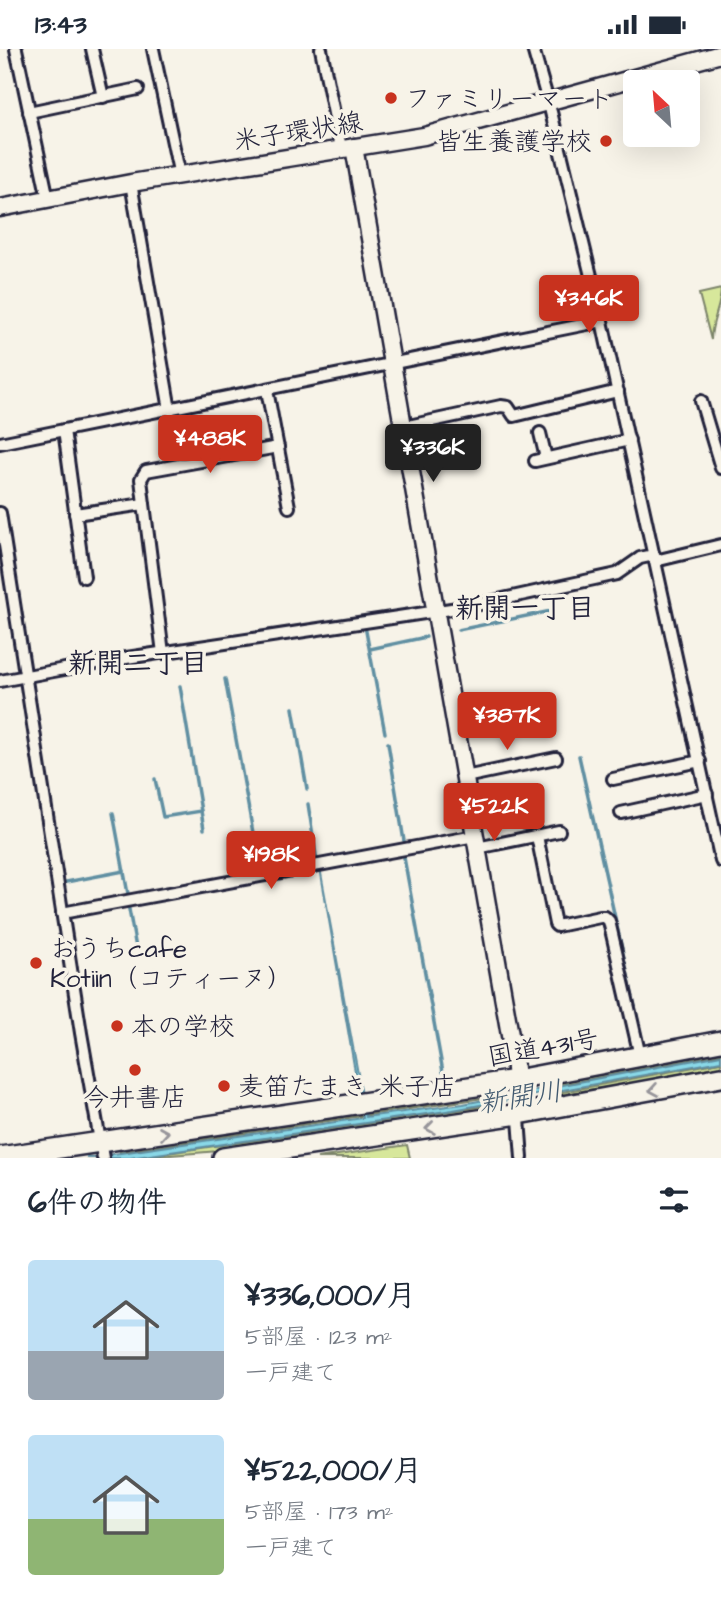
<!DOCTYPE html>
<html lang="ja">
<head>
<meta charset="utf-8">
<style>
  :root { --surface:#fff; --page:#f6f6f7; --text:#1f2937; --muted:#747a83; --accent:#c8321e }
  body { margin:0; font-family:"Architects Daughter","Klee One",sans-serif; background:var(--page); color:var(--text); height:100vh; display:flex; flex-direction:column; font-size:26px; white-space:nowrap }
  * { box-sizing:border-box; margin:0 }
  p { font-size:23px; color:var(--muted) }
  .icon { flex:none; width:38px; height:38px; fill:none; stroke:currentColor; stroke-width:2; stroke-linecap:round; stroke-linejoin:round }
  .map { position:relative; height:1109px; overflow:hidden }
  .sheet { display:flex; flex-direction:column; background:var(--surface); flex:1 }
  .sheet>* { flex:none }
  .needle { width:46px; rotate:334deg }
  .buttons { position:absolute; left:623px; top:21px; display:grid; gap:14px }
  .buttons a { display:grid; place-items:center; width:77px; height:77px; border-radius:7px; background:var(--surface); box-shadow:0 7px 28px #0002; font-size:35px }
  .price { position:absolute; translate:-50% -60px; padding:0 16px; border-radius:7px; background:var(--accent); color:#fff; font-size:23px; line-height:46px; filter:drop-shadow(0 2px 4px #0008) }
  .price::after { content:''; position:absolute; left:50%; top:42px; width:21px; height:16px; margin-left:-10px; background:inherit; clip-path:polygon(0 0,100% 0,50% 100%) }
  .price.current { background:#222; color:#fff }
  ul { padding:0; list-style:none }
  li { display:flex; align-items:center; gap:21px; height:175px; padding:0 28px }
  li span { display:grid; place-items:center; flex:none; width:196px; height:140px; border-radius:7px; color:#555 }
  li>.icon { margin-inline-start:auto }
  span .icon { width:84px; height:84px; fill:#fffc; stroke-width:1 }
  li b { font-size:30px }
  h2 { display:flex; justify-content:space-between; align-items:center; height:84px; padding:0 28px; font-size:30px }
  .status { display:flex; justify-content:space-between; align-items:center; height:49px; padding:0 35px; background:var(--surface); direction:ltr }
  .status svg { height:19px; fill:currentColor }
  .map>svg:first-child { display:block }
  .green { fill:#d7e79b; stroke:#7c846b; stroke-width:2 }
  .water { fill:#89d8e7; stroke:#608fa2; stroke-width:2 }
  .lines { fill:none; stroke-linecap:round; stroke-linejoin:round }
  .stream { stroke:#608fa2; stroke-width:3.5 }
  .street-casing { stroke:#22223b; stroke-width:16 }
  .secondary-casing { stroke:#22223b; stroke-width:21 }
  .highway-casing { stroke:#22223b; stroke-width:24 }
  .street { stroke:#f7f3e8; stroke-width:10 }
  .secondary { stroke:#f7f3e8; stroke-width:16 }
  .highway { stroke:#f7f3e8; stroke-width:19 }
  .oneway { stroke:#97959a }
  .poi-dot { fill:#c8321e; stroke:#f7f3e8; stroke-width:2.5 }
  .labels { text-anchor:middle; stroke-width:7; stroke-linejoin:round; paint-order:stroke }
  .poi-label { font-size:26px; fill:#22223b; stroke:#f7f3e8; text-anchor:start }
  .street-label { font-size:26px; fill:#22223b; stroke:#f7f3e8 }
  .neighbourhood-label { font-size:28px; font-weight:bold; fill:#22223b; stroke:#f7f3e8 }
  .water-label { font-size:28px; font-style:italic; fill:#41596f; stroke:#f7f3e8 }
</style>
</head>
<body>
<div class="status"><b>13:43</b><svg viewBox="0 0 49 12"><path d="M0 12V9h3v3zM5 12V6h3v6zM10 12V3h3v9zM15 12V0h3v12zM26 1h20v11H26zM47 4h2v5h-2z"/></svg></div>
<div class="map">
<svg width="721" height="1109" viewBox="0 0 721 1109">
  <rect width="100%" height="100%" fill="#f7f3e8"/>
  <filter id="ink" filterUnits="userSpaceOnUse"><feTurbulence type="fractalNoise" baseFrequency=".0143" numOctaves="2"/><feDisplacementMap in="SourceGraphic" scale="14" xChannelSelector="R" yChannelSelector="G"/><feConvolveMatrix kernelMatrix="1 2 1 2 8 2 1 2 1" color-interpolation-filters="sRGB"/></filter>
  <g filter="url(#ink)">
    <g class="green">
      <path d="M 721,240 C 721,258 711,272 711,291 L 699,245 Z"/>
      <path d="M 721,999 L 721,1005 L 550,1038 L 549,1032 Z"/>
      <path d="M 721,1013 L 721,1020 C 665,1031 608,1037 552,1047 L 551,1045 Z"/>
      <path d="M 490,1048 L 120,1103 L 119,1098 L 382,1058 L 435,1056 Z"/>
      <path d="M 491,1056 L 493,1063 L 231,1101 L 134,1109 Z"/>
      <path d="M 407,1096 L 410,1109 L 317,1109 Z"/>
    </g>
    <path class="water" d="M 320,819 L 366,1068 L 463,1055 L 721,1006 L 721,1012 L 453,1061 L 130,1109 L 86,1109 L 363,1069 Z"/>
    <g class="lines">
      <g class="stream">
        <path d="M 365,577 L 385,684"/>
        <path d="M 458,581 L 551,562"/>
        <path d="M 370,600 L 426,588"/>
        <path d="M 225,630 L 260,822"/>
        <path d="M 180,637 L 204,780"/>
        <path d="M 293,659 L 307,740"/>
        <path d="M 388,694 L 404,792"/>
        <path d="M 579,707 L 642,990"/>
        <path d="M 155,730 L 163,768 L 201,762"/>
        <path d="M 308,755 L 317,812"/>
        <path d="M 113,764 L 128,845"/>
        <path d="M 403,803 L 443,1023"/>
        <path d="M 61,834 L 124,822"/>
        <path d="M 128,855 L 136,899"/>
      </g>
      <g class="street-casing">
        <g id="street">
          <path d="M 16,0 L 48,150"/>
          <path d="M 92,0 L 103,48"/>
          <path d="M 153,0 L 180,127"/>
          <path d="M 321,0 L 341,99"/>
          <path d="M 533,0 L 551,63 L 602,272 L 721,812"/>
          <path d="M 29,63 L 138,40"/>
          <path d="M 131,134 L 170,361"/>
          <path d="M 267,341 L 289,458"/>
          <path d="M 701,352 L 721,419"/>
          <path d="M 404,378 L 501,357 L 508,358 L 514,367 L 618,342"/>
          <path d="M 64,381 L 84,528"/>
          <path d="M 540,384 L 546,409"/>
          <path d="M 0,394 L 602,272"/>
          <path d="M 535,412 L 629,391"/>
          <path d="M 144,455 L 141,430 L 146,422 L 278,398"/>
          <path d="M 0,464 L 81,984 L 103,1109"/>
          <path d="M 75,465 L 144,455 L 163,604"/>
          <path d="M 655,512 L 721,496"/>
          <path d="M 0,632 L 113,611 L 471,557 L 617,525 L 640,509 L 654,506"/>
          <path d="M 465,728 L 556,709"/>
          <path d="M 613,730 L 700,712"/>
          <path d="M 621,764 L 707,745"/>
          <path d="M 537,787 L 555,875 L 557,877 L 600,868 L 605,868 L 609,872 L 640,1007"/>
          <path d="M 477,799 L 559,782"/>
          <path d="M 62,864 L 475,787"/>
          <path d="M 516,1031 L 522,1109"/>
        </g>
      </g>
      <g class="secondary-casing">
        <g id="secondary">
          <path d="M 354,98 L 514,1009 L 516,1031"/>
          <path d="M 0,159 L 131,134 L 424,87 L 721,5"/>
        </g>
      </g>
      <g class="highway-casing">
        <g id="highway">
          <path d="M 0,1108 L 516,1031 L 721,992"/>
          <path d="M 223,1109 L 519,1065 L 721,1028"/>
        </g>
      </g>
      <use href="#street" class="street"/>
      <use href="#secondary" class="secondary"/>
      <use href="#highway" class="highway"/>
    </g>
    <defs><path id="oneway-chevron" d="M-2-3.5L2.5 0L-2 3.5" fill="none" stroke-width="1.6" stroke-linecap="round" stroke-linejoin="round" transform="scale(1.75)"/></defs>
    <g class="oneway">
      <use href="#oneway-chevron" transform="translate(654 1041) rotate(170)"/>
      <use href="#oneway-chevron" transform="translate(430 1079) rotate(172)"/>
      <use href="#oneway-chevron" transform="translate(164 1084) rotate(-9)"/>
    </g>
  </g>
  <g class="poi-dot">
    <circle cx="391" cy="49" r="7"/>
    <circle cx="606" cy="92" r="7"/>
    <circle cx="36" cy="914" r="7"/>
    <circle cx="117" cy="977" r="7"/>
    <circle cx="135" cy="1021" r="7"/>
    <circle cx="224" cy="1037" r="7"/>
  </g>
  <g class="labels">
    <g class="poi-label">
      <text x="405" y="58">ファミリーマート</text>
      <text x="592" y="101" text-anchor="end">皆生養護学校</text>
      <text x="50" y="908">おうちcafe<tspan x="50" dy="30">Kotiin（コティーヌ）</tspan></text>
      <text x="131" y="986">本の学校</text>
      <text x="238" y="1046">麦笛たまき 米子店</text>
      <text x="135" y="1057" text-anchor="middle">今井書店</text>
    </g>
    <g class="street-label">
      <text transform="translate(298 82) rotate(-9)" y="9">米子環状線</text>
      <text transform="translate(543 998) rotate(-10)" y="9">国道431号</text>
    </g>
    <g class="neighbourhood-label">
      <text x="525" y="568">新開一丁目</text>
      <text x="138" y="623">新開二丁目</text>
    </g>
    <g class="water-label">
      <text transform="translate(520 1047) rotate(-9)" y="10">新開川</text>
    </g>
  </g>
</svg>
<div class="buttons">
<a><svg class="needle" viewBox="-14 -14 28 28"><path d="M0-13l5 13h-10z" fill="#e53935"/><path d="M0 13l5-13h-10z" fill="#747a83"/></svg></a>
</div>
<b class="price" style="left:589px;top:286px">¥346K</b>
<b class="price" style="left:210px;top:426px">¥488K</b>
<b class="price current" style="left:433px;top:435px">¥336K</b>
<b class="price" style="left:507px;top:703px">¥387K</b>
<b class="price" style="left:494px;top:794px">¥522K</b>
<b class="price" style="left:271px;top:842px">¥198K</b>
</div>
<section class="sheet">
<h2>6件の物件<svg class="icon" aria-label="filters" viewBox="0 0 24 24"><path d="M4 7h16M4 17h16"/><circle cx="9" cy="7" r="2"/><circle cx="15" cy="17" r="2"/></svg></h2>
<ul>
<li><span style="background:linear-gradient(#bfe0f5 65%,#9aa5b1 0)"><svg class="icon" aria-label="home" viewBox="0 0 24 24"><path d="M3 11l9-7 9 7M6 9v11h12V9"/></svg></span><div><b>¥336,000/月</b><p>5部屋 · 123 m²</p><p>一戸建て</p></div></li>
<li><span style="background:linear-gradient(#bfe0f5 60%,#8fb573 0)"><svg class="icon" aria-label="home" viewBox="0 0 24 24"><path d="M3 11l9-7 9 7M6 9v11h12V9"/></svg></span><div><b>¥522,000/月</b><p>5部屋 · 173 m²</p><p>一戸建て</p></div></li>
</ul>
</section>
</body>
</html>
